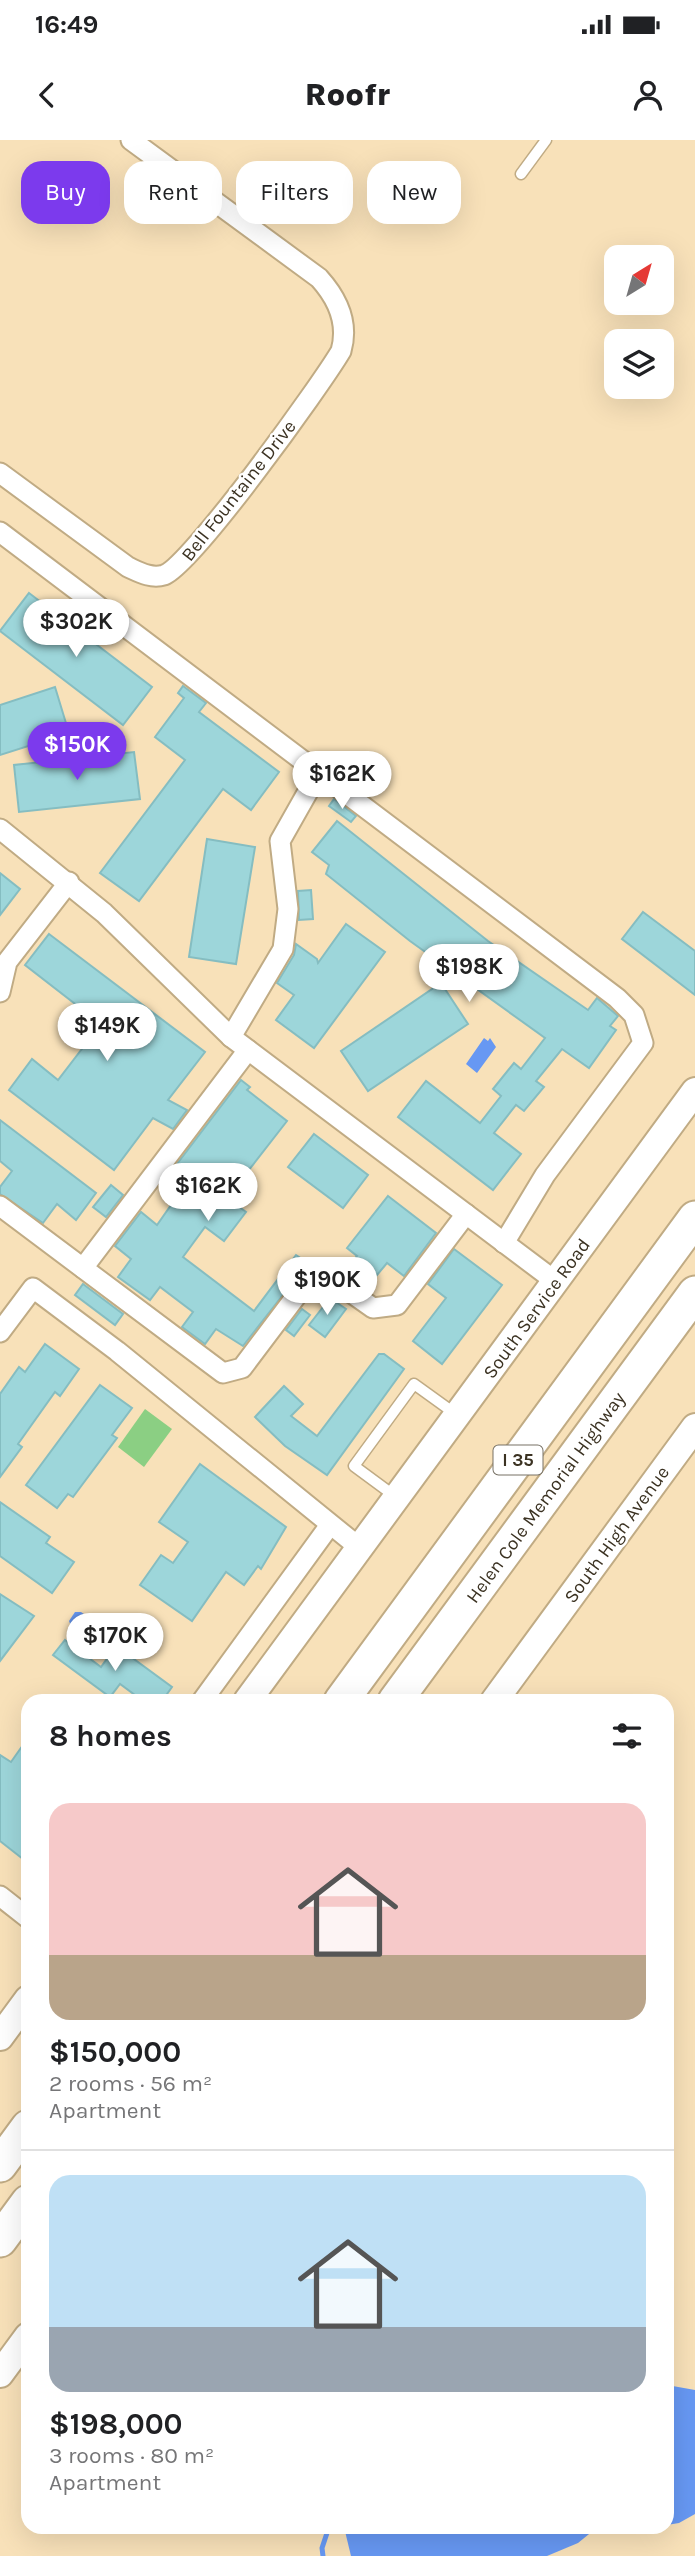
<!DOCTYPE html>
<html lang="en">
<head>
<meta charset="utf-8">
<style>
  :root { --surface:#fff; --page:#f2f2f2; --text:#202124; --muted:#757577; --line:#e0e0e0; --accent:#7c3aed }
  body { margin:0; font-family:Karla,sans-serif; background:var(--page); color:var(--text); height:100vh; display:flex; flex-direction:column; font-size:26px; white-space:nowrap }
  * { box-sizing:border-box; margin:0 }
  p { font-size:23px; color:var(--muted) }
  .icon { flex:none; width:38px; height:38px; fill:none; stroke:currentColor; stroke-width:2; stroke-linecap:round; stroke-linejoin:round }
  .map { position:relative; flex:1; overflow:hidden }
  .side { position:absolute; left:21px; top:1554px; width:653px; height:840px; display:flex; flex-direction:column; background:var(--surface); border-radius:21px; box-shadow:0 7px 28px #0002 }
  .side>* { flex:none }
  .banner { position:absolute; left:21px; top:21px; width:654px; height:63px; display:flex; gap:14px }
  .needle { width:46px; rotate:37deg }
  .tools { position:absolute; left:604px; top:105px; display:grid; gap:14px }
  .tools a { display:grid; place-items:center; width:70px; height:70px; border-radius:14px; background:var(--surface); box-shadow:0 7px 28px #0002; font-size:35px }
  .price { position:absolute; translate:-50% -60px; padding:0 16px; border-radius:24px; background:#fff; color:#222; font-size:23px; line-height:46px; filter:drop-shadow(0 2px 4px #0008) }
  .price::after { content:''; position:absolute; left:50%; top:42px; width:21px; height:16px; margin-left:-10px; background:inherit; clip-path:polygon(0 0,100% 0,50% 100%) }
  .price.on { background:var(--accent); color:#fff }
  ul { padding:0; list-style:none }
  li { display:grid; align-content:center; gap:14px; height:371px; padding:0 28px }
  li+li { border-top:2px solid var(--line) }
  li span { display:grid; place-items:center; height:217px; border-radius:21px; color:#555 }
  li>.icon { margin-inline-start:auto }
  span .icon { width:126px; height:126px; fill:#fffc; stroke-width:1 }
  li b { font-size:30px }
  h2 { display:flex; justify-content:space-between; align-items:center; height:84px; padding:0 28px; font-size:30px }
  .chip { padding:0 24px; border-radius:21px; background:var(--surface); box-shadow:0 7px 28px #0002; font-size:24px; line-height:63px }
  .chip.on { background:var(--accent); color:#fff }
  .status { display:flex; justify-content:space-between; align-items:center; height:49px; padding:0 35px; background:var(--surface); direction:ltr }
  .status svg { height:19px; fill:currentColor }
  header { display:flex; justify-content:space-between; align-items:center; height:91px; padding:0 28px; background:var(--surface); font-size:32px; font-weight:800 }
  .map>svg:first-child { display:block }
  .green { fill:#8bcf83 }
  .water { fill:#6798f3 }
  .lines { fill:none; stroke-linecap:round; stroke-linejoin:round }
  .stream { stroke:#6798f3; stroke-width:5 }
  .building { fill:#9dd6da; stroke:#85bdc1; stroke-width:2 }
  .service-casing { stroke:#c0ab84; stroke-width:13 }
  .minor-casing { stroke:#c0ab84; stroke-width:23 }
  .secondary-casing { stroke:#c0ab84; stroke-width:30 }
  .motorway-casing { stroke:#c0ab84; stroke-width:37 }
  .service { stroke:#fff; stroke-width:10 }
  .minor { stroke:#fff; stroke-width:19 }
  .secondary { stroke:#fff; stroke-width:26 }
  .motorway { stroke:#fff; stroke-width:33 }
  .labels { text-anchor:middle; stroke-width:5; stroke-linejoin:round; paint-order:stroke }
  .shield { fill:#fff; stroke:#767064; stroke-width:2 }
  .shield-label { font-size:18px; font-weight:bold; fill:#3b3222 }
  .street-label { font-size:19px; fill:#3b3222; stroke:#fff }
</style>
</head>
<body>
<div class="status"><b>16:49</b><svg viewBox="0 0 49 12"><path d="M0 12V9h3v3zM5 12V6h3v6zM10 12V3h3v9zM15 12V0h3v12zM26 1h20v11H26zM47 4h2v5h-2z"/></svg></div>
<header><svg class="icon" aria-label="back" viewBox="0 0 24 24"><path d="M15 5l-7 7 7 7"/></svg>Roofr<svg class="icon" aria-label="person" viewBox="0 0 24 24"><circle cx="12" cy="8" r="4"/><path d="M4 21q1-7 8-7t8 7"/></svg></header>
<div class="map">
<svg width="695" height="2416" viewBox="0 0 695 2416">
  <rect width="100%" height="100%" fill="#f8e1b9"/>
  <path class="green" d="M 145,1269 L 172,1289 L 144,1327 L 118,1307 Z"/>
  <g class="water">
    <path d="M 484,898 L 488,901 L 490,898 L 496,907 L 477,933 L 466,924 Z"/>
    <path d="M 75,1472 L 81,1472 L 101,1486 L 90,1503 L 73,1491 L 69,1481 Z"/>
    <path d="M 667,2245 L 695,2250 L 695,2374 L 679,2383 L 667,2385 Z"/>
    <path d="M 344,2387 L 593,2387 L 594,2390 L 578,2403 L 547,2416 L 351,2416 Z"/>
  </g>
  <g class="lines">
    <path class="stream" d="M 323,2416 L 322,2408 L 329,2387"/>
  </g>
  <g class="building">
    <path d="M 29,453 L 152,547 L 123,585 L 0,491 Z"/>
    <path d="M 183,546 L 206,563 L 199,572 L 279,632 L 251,670 L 223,649 L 139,761 L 100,733 L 185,620 L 155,597 L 184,558 L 178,553 Z"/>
    <path d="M 55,547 L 69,593 L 0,615 L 0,565 Z"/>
    <path d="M 134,612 L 140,659 L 19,672 L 14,625 Z"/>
    <path d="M 334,659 L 356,676 L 351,682 L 329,666 Z"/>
    <path d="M 337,681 L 488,801 L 588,870 L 597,858 L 618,876 L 610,886 L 616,890 L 589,928 L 562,909 L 536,941 L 544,947 L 524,971 L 516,965 L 494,993 L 521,1014 L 493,1050 L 398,977 L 426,941 L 480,983 L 501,956 L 493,949 L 514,923 L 521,929 L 545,898 L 410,801 L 326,734 L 329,725 L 312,712 Z"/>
    <path d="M 207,699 L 255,707 L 236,824 L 189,817 Z"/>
    <path d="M 0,733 L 20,749 L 0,775 Z"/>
    <path d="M 311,750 L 313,779 L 299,780 L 298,751 Z"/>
    <path d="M 643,772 L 695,811 L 695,855 L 622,799 Z"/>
    <path d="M 346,784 L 385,812 L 314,908 L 276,880 L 294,855 L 277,843 L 294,815 L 296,804 L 317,819 L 318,823 Z"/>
    <path d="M 49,794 L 205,912 L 168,960 L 187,970 L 173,989 L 153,978 L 114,1030 L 9,950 L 32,919 L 58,940 L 101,884 L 25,825 Z"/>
    <path d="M 441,843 L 468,884 L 368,951 L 341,911 Z"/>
    <path d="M 241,940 L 250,947 L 247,950 L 287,981 L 227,1058 L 246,1072 L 224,1101 L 205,1087 L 183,1117 L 254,1171 L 296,1115 L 308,1123 L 243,1206 L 216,1189 L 205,1204 L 182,1187 L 193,1172 L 160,1147 L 150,1160 L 118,1137 L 131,1119 L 115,1106 L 141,1072 L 157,1085 L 192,1035 L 177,1024 Z"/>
    <path d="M 0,980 L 96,1053 L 76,1080 L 57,1064 L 43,1083 L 0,1054 L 0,1047 L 12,1031 L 0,1021 Z"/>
    <path d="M 314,994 L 368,1035 L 343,1068 L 288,1027 Z"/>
    <path d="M 111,1045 L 123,1055 L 106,1077 L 93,1067 Z"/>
    <path d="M 388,1056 L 436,1093 L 404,1136 L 387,1123 L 372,1141 L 350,1124 L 357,1116 L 347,1108 Z"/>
    <path d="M 454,1109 L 502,1145 L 442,1224 L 413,1201 L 446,1158 L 428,1144 Z"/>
    <path d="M 83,1144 L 123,1174 L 115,1185 L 75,1155 Z"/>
    <path d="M 330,1158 L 346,1169 L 325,1197 L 309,1185 Z"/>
    <path d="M 302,1169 L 310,1175 L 294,1196 L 286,1190 Z"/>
    <path d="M 45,1204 L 79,1229 L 60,1256 L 55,1252 L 18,1304 L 22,1307 L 0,1337 L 0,1254 L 19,1227 L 25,1232 Z"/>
    <path d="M 379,1214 L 384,1214 L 404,1229 L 327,1335 L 285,1306 L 255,1277 L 284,1246 L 303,1264 L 291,1276 L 317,1296 Z"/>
    <path d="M 100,1245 L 132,1268 L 112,1295 L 117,1298 L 73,1357 L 68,1354 L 57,1368 L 26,1345 Z"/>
    <path d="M 200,1324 L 286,1387 L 261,1429 L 258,1426 L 244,1445 L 226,1432 L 192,1481 L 140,1445 L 161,1415 L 173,1423 L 188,1402 L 159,1382 Z"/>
    <path d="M 0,1362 L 50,1397 L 46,1403 L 74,1422 L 52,1453 L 0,1416 Z"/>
    <path d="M 0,1454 L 34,1476 L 0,1521 Z"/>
    <path d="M 65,1500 L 101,1527 L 116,1506 L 172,1547 L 162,1561 L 143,1561 L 120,1544 L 110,1557 L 53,1515 Z"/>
    <path d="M 28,1598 L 28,1723 L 0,1701 L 0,1615 L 11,1622 Z"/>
  </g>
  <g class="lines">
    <g class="service-casing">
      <g id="service">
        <path d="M 521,34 L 546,0"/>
        <path d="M 396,1357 L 354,1326 L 414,1244 L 457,1275"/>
      </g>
    </g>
    <g class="minor-casing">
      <g id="minor">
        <path d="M 0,333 L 128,427 C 139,432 151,439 164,435 C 191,426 321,245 341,211 C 349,183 338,159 319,138 L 131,0"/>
        <path d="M 0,392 L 617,858 L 634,875 L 643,903 L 545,1035 L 504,1103"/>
        <path d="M 0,689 L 104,773 L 231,897 L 555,1141"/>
        <path d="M 0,852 L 7,822 L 69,742"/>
        <path d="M 231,897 L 283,809 L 288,769 L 280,701 L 319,632"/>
        <path d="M 0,1066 L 223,1233 L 242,1228 L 306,1143 L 329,1137 L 373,1168 L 397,1165 L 466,1074"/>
        <path d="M 83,1128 L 248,910"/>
        <path d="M 0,1192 L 33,1148 L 117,1211 L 360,1408"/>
        <path d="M 202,1561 L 330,1385"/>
        <path d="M 0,1756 L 28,1778"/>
      </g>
    </g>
    <g class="secondary-casing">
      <g id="secondary">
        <path d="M 247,1561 L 695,951"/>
        <path d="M 494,1561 L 695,1287"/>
        <path d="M 0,1897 L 28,1859"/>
        <path d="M 0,2234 L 28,2196"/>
      </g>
    </g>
    <g class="motorway-casing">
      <g id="motorway">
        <path d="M 341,1561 L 695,1078"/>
        <path d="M 395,1561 L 695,1153"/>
        <path d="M 0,2025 L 28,1987"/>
        <path d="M 0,2100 L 28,2062"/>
      </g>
    </g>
    <use href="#service" class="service"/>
    <use href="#minor" class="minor"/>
    <use href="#secondary" class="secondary"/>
    <use href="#motorway" class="motorway"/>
  </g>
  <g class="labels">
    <rect class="shield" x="493.5" y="1305.5" width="49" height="29" rx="5"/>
    <g class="shield-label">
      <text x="518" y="1326">I 35</text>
    </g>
    <g class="street-label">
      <text transform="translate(238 350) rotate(-52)" y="7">Bell Fountaine Drive</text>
      <text transform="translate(536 1168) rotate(-54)" y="7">South Service Road</text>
      <text transform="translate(545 1357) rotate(-54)" y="7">Helen Cole Memorial Highway</text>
      <text transform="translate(616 1394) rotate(-54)" y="7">South High Avenue</text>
    </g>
  </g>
</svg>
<div class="tools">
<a><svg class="needle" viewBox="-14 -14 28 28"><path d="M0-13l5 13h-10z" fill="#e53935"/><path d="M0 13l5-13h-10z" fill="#757577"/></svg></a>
<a><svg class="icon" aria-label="layers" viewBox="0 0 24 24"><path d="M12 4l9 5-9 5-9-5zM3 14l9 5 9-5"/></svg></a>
</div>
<b class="price" style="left:76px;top:519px">$302K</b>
<b class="price on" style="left:77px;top:642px">$150K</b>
<b class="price" style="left:342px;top:671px">$162K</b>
<b class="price" style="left:469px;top:864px">$198K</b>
<b class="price" style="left:107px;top:923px">$149K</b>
<b class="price" style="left:208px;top:1083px">$162K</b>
<b class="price" style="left:327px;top:1177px">$190K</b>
<b class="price" style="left:115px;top:1533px">$170K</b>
<div class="banner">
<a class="chip on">Buy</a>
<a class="chip">Rent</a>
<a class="chip">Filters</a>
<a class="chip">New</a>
</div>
<section class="side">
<h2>8 homes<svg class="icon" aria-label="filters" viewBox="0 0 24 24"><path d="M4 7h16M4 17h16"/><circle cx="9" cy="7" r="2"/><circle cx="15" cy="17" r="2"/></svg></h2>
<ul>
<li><span style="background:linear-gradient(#f6c9c9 70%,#b9a48a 0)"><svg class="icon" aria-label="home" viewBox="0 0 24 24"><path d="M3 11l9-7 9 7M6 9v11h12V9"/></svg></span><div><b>$150,000</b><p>2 rooms · 56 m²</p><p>Apartment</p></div></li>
<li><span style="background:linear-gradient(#bfe0f5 70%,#9aa5b1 0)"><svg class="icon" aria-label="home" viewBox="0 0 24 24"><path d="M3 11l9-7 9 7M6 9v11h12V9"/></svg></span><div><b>$198,000</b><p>3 rooms · 80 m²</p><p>Apartment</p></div></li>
</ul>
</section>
</div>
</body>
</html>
